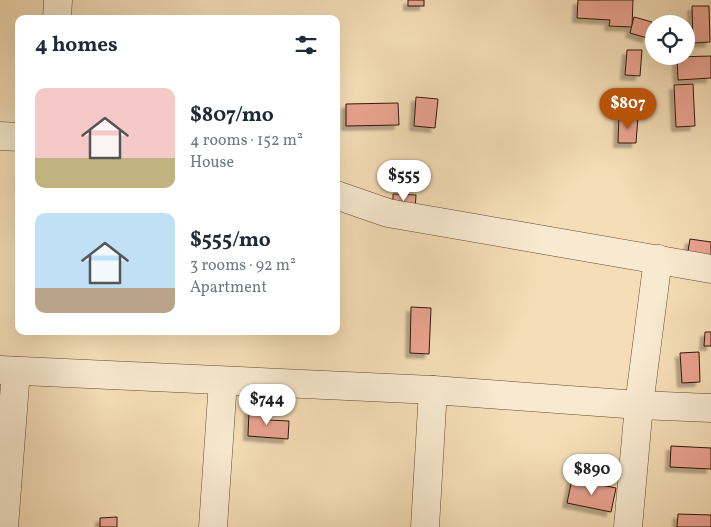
<!DOCTYPE html>
<html lang="en">
<head>
<meta charset="utf-8">
<style>
  :root { --surface:#fff; --page:#f6f6f7; --text:#1f2937; --muted:#747a83; --accent:#b45309 }
  body { margin:0; font-family:Vollkorn,serif; background:var(--page); color:var(--text); height:100vh; display:flex; flex-direction:column; font-size:19px; white-space:nowrap }
  * { box-sizing:border-box; margin:0 }
  p { font-size:16px; color:var(--muted) }
  .icon { flex:none; width:28px; height:28px; fill:none; stroke:currentColor; stroke-width:2; stroke-linecap:round; stroke-linejoin:round }
  .map { position:relative; flex:1; overflow:hidden }
  .sheet { position:absolute; left:15px; top:15px; width:325px; height:320px; display:flex; flex-direction:column; background:var(--surface); border-radius:10px; box-shadow:0 5px 20px #0002 }
  .sheet>* { flex:none }
  .buttons { position:absolute; left:645px; top:15px; display:grid; gap:10px }
  .buttons a { display:grid; place-items:center; width:50px; height:50px; border-radius:50%; background:var(--surface); box-shadow:0 5px 20px #0002; font-size:25px }
  .price { position:absolute; translate:-50% -42px; padding:0 11px; border-radius:18px; background:#fff; color:#222; font-size:16px; line-height:32px; filter:drop-shadow(0 1px 2px #0008) }
  .price::after { content:''; position:absolute; left:50%; top:30px; width:15px; height:11px; margin-left:-8px; background:inherit; clip-path:polygon(0 0,100% 0,50% 100%) }
  .price.active { background:var(--accent); color:#fff }
  ul { padding:0; list-style:none }
  li { display:flex; align-items:center; gap:15px; height:125px; padding:0 20px }
  li span { display:grid; place-items:center; flex:none; width:140px; height:100px; border-radius:10px; color:#555 }
  li>.icon { margin-inline-start:auto }
  span .icon { width:60px; height:60px; fill:#fffc; stroke-width:1 }
  li b { font-size:21px }
  h2 { display:flex; justify-content:space-between; align-items:center; height:60px; padding:0 20px; font-size:21px }
  .map>svg:first-child { display:block }
  .building { fill:#eba492; stroke:#321805; filter:url(#shadow) }
  .lines { fill:none; stroke-linecap:round; stroke-linejoin:round }
  .minor-casing { stroke:#634a32; stroke-width:29 }
  .minor { stroke:#f8ead0; stroke-width:28 }
</style>
</head>
<body>
<div class="map">
<svg width="711" height="527" viewBox="0 0 711 527">
  <defs>
    <filter id="shadow"><feDropShadow dx="-4.5" dy="4.5" stdDeviation="1" flood-color="#0004"/></filter>
  </defs>
  <rect width="100%" height="100%" fill="#f5deb7"/>
  <filter id="stains"><feTurbulence type="fractalNoise" baseFrequency=".004" numOctaves="4"/><feColorMatrix values="0 0 0 0 .2 0 0 0 0 .09 0 0 0 0 .02 0 0 0 .5 -.17"/></filter>
  <radialGradient id="worn" r=".72"><stop offset=".6" stop-color="#630" stop-opacity="0"/><stop offset="1" stop-color="#630" stop-opacity=".3"/></radialGradient>
  <g class="building">
    <rect x="408" y="0" width="16" height="6"/>
    <path d="M 578,0 L 633,0 L 632,27 L 609,26 L 610,20 L 577,18 Z"/>
    <path d="M 692,6 L 709,6 L 710,42 L 693,43 Z"/>
    <path d="M 195,16 L 234,17 L 234,19 L 195,19 Z"/>
    <path d="M 634,17 L 652,22 L 647,38 L 630,33 Z"/>
    <path d="M 627,50 L 642,50 L 640,76 L 625,75 Z"/>
    <path d="M 711,56 L 711,78 L 678,80 L 677,57 Z"/>
    <path d="M 693,84 L 695,126 L 676,127 L 674,85 Z"/>
    <path d="M 416,97 L 438,99 L 435,128 L 414,126 Z"/>
    <path d="M 398,103 L 399,125 L 346,126 L 346,104 Z"/>
    <path d="M 619,116 L 638,117 L 636,143 L 618,143 Z"/>
    <path d="M 393,194 L 416,195 L 415,210 L 393,209 Z"/>
    <path d="M 690,239 L 711,242 L 711,261 L 687,257 Z"/>
    <path d="M 411,307 L 431,308 L 429,354 L 410,353 Z"/>
    <path d="M 705,332 L 711,332 L 711,346 L 704,346 Z"/>
    <path d="M 699,352 L 700,382 L 682,383 L 680,353 Z"/>
    <path d="M 249,410 L 268,412 L 268,420 L 289,421 L 288,439 L 248,436 Z"/>
    <path d="M 671,446 L 711,448 L 711,469 L 670,467 Z"/>
    <path d="M 572,479 L 616,488 L 611,512 L 567,503 Z"/>
    <path d="M 678,514 L 711,515 L 711,527 L 677,527 Z"/>
    <path d="M 117,517 L 117,527 L 100,527 L 100,518 Z"/>
  </g>
  <g class="lines">
    <g class="minor-casing">
      <g id="minor">
        <path d="M 57,19 L 58,0"/>
        <path d="M 0,136 L 19,137"/>
        <path d="M 336,195 L 388,213 L 711,269"/>
        <path d="M 0,370 L 433,390 L 639,405 L 711,408"/>
        <path d="M 4,527 L 16,371"/>
        <path d="M 213,527 L 223,381"/>
        <path d="M 425,527 L 433,390"/>
        <path d="M 628,527 L 639,405 L 658,259"/>
      </g>
    </g>
    <use href="#minor" class="minor"/>
  </g>
  <rect width="100%" height="100%" filter="url(#stains)"/>
  <rect width="100%" height="100%" fill="url(#worn)"/>
</svg>
<div class="buttons">
<a><svg class="icon" aria-label="locate" viewBox="0 0 24 24"><circle cx="12" cy="12" r="6"/><path d="M12 2v4M12 18v4M2 12h4M18 12h4"/></svg></a>
</div>
<b class="price active" style="left:628px;top:130px">$807</b>
<b class="price" style="left:404px;top:202px">$555</b>
<b class="price" style="left:267px;top:426px">$744</b>
<b class="price" style="left:592px;top:496px">$890</b>
<section class="sheet">
<h2>4 homes<svg class="icon" aria-label="filters" viewBox="0 0 24 24"><path d="M4 7h16M4 17h16"/><circle cx="9" cy="7" r="2"/><circle cx="15" cy="17" r="2"/></svg></h2>
<ul>
<li><span style="background:linear-gradient(#f6c9c9 70%,#c2b280 0)"><svg class="icon" aria-label="home" viewBox="0 0 24 24"><path d="M3 11l9-7 9 7M6 9v11h12V9"/></svg></span><div><b>$807/mo</b><p>4 rooms · 152 m²</p><p>House</p></div></li>
<li><span style="background:linear-gradient(#bfe0f5 75%,#b9a48a 0)"><svg class="icon" aria-label="home" viewBox="0 0 24 24"><path d="M3 11l9-7 9 7M6 9v11h12V9"/></svg></span><div><b>$555/mo</b><p>3 rooms · 92 m²</p><p>Apartment</p></div></li>
</ul>
</section>
</div>
</body>
</html>
